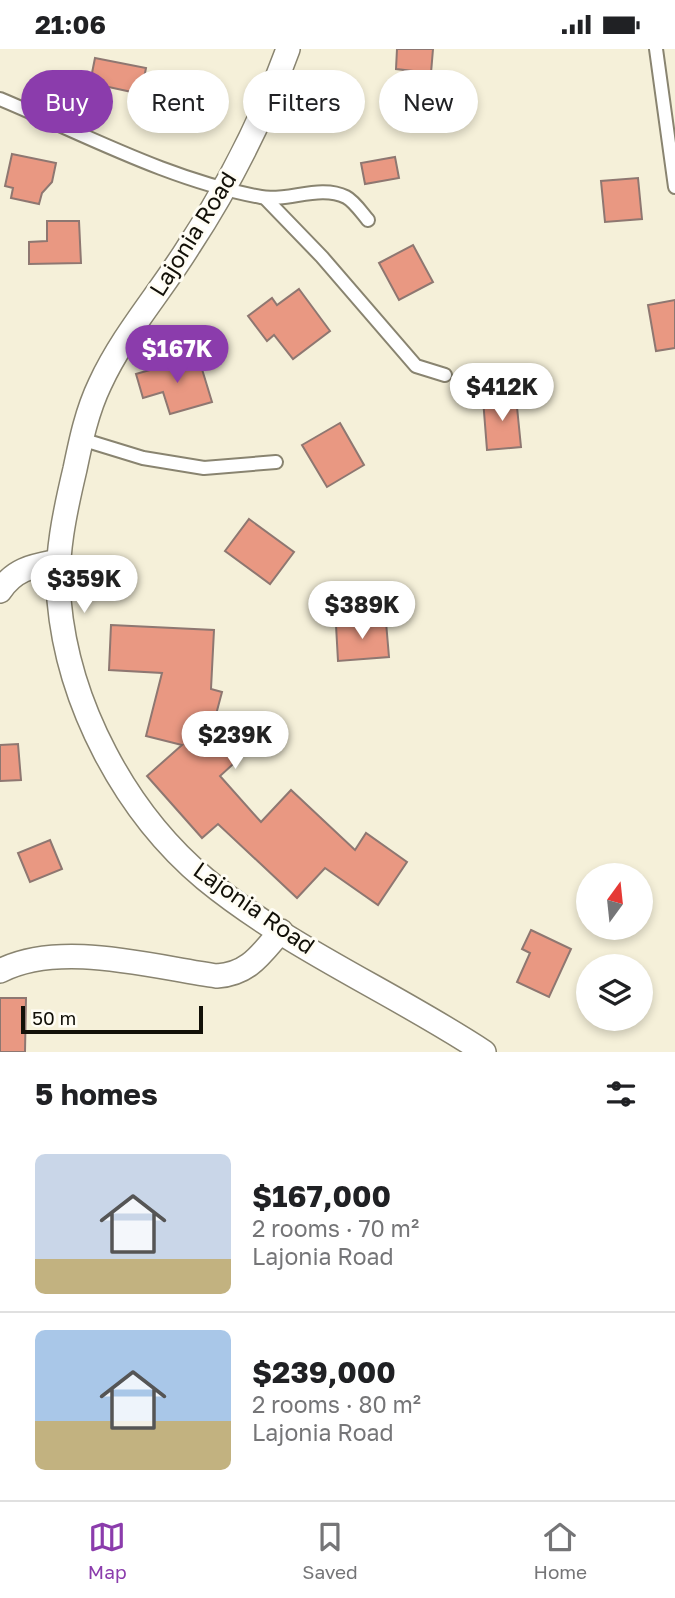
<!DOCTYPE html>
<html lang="en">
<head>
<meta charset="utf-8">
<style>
  :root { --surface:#fff; --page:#f6f6f6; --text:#202124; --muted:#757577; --line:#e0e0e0; --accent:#8b3cac }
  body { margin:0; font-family:"Golos Text",sans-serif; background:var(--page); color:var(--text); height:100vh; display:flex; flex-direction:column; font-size:26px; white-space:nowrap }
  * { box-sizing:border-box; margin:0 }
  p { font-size:23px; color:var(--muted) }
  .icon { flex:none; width:38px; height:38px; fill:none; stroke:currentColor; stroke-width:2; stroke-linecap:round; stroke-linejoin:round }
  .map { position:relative; height:1003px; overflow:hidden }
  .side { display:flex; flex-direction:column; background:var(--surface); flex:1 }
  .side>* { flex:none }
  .top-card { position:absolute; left:21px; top:21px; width:634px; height:63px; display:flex; gap:14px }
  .needle { width:46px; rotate:15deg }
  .controls { position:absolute; left:576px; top:814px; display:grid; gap:14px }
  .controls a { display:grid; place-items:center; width:77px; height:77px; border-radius:50%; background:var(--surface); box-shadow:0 4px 10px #0003; font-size:35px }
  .scale { position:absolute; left:21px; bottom:18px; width:182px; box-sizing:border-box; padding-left:7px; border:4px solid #121008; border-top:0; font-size:19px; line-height:24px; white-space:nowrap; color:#121008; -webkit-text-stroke:5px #fffdf4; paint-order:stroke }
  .price { position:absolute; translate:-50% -60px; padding:0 16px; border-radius:24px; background:#fff; color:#222; font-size:23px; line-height:46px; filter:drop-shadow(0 2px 4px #0008) }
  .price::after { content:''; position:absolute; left:50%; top:42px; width:21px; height:16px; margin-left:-10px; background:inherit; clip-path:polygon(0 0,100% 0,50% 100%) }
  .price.current { background:var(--accent); color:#fff }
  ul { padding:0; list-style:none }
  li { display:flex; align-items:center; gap:21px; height:175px; padding:0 35px }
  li+li { border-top:2px solid var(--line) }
  li span { display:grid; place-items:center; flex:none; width:196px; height:140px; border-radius:10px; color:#555 }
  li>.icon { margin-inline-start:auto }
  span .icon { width:84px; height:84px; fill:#fffc; stroke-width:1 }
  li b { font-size:30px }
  h2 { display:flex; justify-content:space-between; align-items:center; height:84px; padding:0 35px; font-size:30px }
  .chip { padding:0 24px; border-radius:32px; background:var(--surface); box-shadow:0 4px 10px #0003; font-size:24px; line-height:63px }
  .chip.current { background:var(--accent); color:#fff }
  .status { display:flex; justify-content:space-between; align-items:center; height:49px; padding:0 35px; background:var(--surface); direction:ltr }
  .status svg { height:19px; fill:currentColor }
  .menu { display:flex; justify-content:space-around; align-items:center; height:98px; border-top:2px solid var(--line); background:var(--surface); font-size:19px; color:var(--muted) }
  .menu a { display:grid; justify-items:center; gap:4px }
  .menu .current { color:var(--accent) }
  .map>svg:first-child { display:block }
  .building { fill:#e99882; stroke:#8e7771; stroke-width:2 }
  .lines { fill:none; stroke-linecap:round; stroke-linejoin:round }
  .lane-casing { stroke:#898470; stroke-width:16 }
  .street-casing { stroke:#898470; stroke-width:26 }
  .lane { stroke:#fff; stroke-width:12 }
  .street { stroke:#fff; stroke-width:23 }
  .labels { text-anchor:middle; stroke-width:6; stroke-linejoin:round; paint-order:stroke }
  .street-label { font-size:23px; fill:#121008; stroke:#fffdf4 }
</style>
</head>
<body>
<div class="status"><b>21:06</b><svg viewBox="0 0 49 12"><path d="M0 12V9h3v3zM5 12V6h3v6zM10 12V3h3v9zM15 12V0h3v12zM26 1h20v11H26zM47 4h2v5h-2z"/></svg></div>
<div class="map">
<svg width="675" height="1003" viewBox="0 0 675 1003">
  <rect width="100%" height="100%" fill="#f5f0d9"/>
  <g class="building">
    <path d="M 397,0 L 433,0 L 431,24 L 396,20 Z"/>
    <path d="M 95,9 L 146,19 L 141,45 L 90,34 Z"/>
    <path d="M 12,105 L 56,114 L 52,133 L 42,144 L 39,155 L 11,149 L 13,139 L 5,137 Z"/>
    <path d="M 395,108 L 399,129 L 365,135 L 361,114 Z"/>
    <path d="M 638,129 L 642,170 L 605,173 L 601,132 Z"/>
    <path d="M 47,172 L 79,172 L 81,214 L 29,215 L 29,193 L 47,192 Z"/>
    <path d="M 413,196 L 433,233 L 399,251 L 379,214 Z"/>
    <path d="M 299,240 L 330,282 L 293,310 L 274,286 L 267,292 L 248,267 L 272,249 L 277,256 Z"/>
    <path d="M 675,251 L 675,299 L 656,302 L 648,256 Z"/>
    <path d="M 198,307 L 212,353 L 170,365 L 163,343 L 143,349 L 136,325 Z"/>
    <path d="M 516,348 L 521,398 L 487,401 L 483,350 Z"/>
    <path d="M 340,374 L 364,416 L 327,438 L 302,396 Z"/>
    <path d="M 249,470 L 294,503 L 270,535 L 225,502 Z"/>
    <path d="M 386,573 L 389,608 L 338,612 L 336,576 Z"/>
    <path d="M 111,576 L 214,581 L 211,640 L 222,643 L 210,688 L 243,706 L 220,727 L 261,773 L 291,741 L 355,801 L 366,784 L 407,813 L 378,856 L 325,819 L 297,849 L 218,775 L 202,789 L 147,727 L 182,696 L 146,687 L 162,624 L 109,621 Z"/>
    <path d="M 18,695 L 21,731 L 0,732 L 0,696 Z"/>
    <path d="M 50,791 L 62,820 L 30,833 L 18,804 Z"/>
    <path d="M 531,881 L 571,900 L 549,948 L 517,933 L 530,904 L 522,900 Z"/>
    <path d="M 0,949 L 26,949 L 25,1003 L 0,1003 Z"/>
  </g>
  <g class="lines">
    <g class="lane-casing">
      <g id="lane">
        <path d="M 656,0 L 675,138"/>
        <path d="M 0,50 C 84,85 171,132 261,148 C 288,153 320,135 346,148 C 354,152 362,164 368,171"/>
        <path d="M 265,149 L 322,208 L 416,317 L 445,326"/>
        <path d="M 81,390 L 143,409 L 204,419 L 276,413"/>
      </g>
    </g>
    <g class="street-casing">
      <g id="street">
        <path d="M 288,0 C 263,69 229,136 189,197 C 160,244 123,285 100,335 C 87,362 81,391 75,420 C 65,462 55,508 59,551 C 68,655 125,763 205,830 C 289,899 393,943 484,1003"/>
        <path d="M 0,542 C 15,519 34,517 59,512"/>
        <path d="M 0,922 C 60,891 152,918 217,927 C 249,925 261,905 281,882"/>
      </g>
    </g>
    <use href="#lane" class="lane"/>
    <use href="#street" class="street"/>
  </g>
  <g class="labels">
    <g class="street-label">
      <text transform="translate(193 185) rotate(-58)" y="8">Lajonia Road</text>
      <text transform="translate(254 859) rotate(35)" y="8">Lajonia Road</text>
    </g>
  </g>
</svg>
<div class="controls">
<a><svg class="needle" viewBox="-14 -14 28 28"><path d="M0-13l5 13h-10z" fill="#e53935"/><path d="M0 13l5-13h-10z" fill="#757577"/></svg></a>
<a><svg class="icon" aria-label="layers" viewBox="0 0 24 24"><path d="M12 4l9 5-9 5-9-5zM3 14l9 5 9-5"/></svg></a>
</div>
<div class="scale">50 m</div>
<b class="price current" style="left:177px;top:336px">$167K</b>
<b class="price" style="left:502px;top:374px">$412K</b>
<b class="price" style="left:84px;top:566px">$359K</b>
<b class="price" style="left:362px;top:592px">$389K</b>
<b class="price" style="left:235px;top:722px">$239K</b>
<div class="top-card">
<a class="chip current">Buy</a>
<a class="chip">Rent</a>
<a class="chip">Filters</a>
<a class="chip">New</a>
</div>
</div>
<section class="side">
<h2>5 homes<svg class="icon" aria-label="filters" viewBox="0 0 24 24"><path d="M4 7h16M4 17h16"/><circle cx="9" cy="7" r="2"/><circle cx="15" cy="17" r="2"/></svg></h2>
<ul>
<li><span style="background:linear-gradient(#c9d6e8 75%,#c2b280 0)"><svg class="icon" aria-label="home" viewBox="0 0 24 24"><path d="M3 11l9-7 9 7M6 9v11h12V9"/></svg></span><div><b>$167,000</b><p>2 rooms · 70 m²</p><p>Lajonia Road</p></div></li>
<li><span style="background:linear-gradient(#a9c7e8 65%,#c2b280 0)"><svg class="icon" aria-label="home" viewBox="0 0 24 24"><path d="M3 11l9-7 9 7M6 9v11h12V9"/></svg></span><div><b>$239,000</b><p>2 rooms · 80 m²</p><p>Lajonia Road</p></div></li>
</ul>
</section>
<nav class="menu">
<a class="current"><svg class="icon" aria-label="map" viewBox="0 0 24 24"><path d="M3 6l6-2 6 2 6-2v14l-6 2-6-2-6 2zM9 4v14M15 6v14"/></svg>Map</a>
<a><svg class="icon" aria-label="saved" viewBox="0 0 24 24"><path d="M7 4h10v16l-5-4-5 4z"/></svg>Saved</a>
<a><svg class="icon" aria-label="home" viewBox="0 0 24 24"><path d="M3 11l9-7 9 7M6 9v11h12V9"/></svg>Home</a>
</nav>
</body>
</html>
